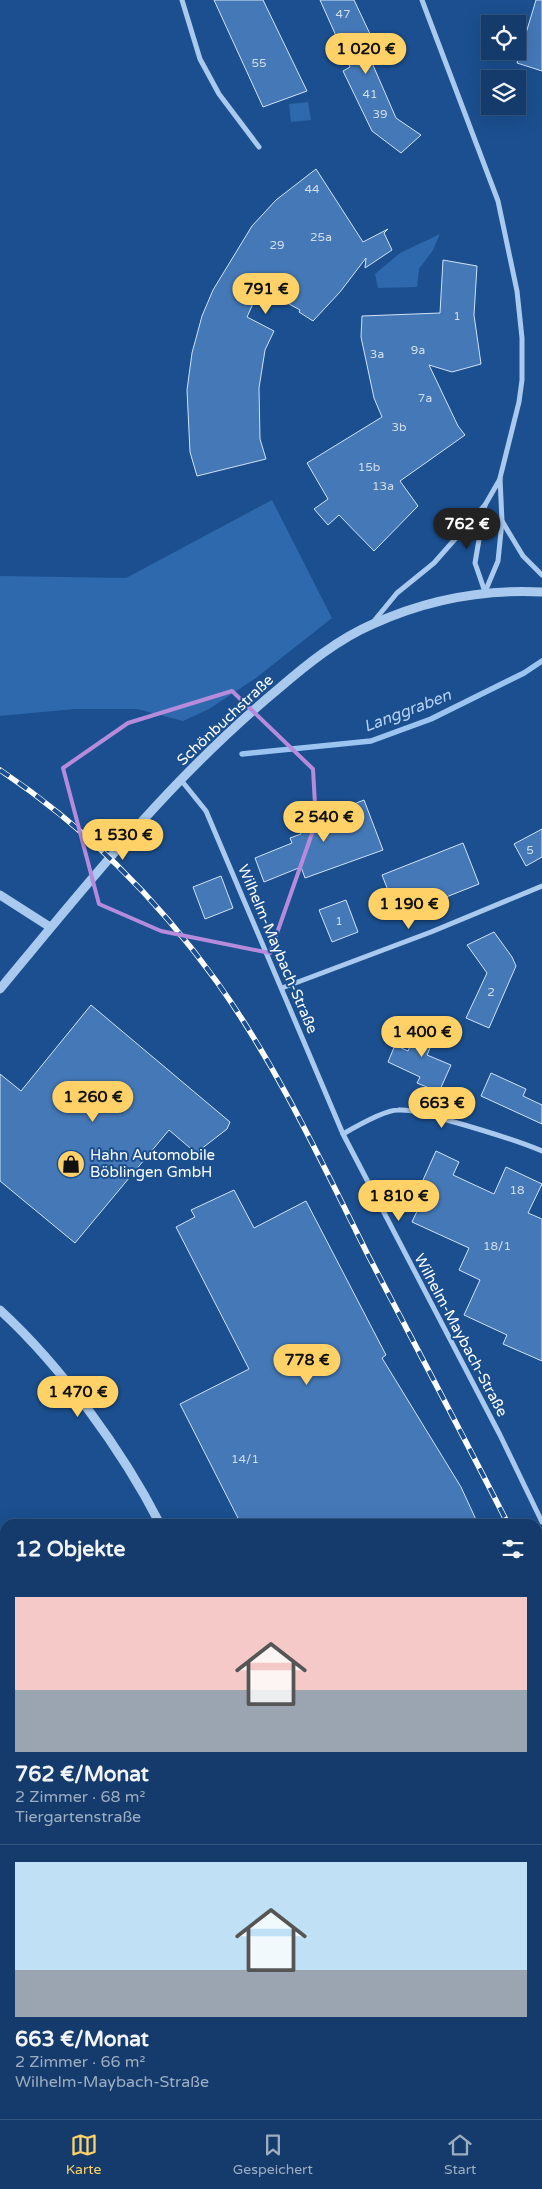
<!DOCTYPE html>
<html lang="de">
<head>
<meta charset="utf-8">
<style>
  :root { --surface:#143b6b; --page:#214673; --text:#f1f3f6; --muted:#9dadc1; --line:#33557e; --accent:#ffd166 }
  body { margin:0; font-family:"Varela Round",sans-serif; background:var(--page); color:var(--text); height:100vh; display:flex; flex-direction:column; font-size:19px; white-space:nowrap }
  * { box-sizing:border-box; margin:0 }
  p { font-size:16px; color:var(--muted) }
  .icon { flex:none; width:28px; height:28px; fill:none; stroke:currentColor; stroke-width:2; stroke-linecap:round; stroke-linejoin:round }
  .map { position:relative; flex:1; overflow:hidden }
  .drawer { position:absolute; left:0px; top:1519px; width:542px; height:601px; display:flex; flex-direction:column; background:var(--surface); border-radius:15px 15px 0 0; box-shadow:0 5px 20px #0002,0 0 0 1px var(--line) }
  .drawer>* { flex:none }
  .fabs { position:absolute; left:481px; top:15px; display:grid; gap:10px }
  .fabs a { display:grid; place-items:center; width:45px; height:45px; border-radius:0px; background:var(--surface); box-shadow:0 5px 20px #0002,0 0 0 1px var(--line); font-size:25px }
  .price { position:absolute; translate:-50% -42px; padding:0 11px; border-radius:18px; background:var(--accent); color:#111; font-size:16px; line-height:32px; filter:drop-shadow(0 1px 2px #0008) }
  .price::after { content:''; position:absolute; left:50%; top:30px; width:15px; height:11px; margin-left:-8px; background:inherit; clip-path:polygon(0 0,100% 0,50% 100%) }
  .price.on { background:#222; color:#fff }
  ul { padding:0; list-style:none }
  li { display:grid; align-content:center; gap:10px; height:265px; padding:0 15px }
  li+li { border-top:1px solid var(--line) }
  li span { display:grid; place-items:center; height:155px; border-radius:0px; color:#555 }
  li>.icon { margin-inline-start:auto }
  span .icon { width:90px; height:90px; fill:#fffc; stroke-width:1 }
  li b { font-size:21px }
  h2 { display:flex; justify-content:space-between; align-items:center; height:60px; padding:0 15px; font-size:21px }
  .tabs { display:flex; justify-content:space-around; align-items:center; height:70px; border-top:1px solid var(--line); background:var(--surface); font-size:14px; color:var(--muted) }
  .tabs a { display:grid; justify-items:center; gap:2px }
  .tabs .on { color:var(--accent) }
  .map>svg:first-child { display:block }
  .green { fill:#2e69ad }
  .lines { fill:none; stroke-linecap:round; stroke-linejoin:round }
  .stream { stroke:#9cc4f0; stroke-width:5.5 }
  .building { fill:#4478b7; stroke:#cfe3fa }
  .minor { stroke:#a9c9ee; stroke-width:5 }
  .tertiary { stroke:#a9c9ee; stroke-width:9 }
  .rail-casing { stroke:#fff; stroke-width:5.5 }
  .rail { stroke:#1b4f8f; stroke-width:4; stroke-dasharray:11; stroke-linecap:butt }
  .marked { fill:none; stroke:#b68bdc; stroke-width:4; stroke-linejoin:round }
  .labels { text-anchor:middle; stroke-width:4; stroke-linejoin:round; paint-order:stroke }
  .number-label { font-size:12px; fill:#d0dded }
  .street-label { font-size:15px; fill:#fff; stroke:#1b4f8f }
  .poi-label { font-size:15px; fill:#fff; stroke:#1b4f8f; text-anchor:start }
  .water-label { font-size:16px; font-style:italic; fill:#b5d3f5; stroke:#1b4f8f }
</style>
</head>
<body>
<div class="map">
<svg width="542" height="2119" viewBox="0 0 542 2119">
  <rect width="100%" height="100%" fill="#1b4f8f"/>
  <g class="green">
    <path d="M 308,102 L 311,120 L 291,122 L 289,104 Z"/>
    <path d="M 440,234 L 433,250 L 419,269 L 417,287 L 378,288 L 375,274 L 400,253 Z"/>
    <path d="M 272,500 L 332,618 L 256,678 L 209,709 L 183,721 L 137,709 L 75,709 L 0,716 L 0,576 L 126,578 Z"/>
  </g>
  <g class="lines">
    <path class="stream" d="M 242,754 L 371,741 L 431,719 L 524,673 L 542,661"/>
  </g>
  <g class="building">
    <path d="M 214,0 L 263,0 L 307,91 L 263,107 Z"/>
    <path d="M 320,0 L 354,0 L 371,36 L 362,40 L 396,118 L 421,135 L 401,153 L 372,131 L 343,71 L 350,67 Z"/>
    <path d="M 536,0 L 542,0 L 542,71 L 517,63 Z"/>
    <path d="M 316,169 L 363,242 L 388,229 L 384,233 L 392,250 L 365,268 L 366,258 L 340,292 L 313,321 L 299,312 L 300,310 L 260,288 L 247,317 L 274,331 L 265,350 L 259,388 L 260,439 L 266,459 L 197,476 L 190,452 L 187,390 L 192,353 L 202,316 L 213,290 L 252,226 L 276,200 Z"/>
    <path d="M 443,260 L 477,266 L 474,315 L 481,364 L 452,372 L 429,365 L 458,426 L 465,435 L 400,481 L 418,506 L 374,551 L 339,515 L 328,525 L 314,509 L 328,499 L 307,463 L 382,417 L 374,398 L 361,337 L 362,316 L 440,313 Z"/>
    <path d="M 364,800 L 383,850 L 305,878 L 301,867 L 264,882 L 255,858 L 292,843 L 290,838 L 301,834 L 294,816 L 322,806 L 326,815 Z"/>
    <path d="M 542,829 L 542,857 L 526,866 L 514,844 Z"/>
    <path d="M 463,843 L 479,884 L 398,916 L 382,875 Z"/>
    <path d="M 221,876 L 233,908 L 205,919 L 193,887 Z"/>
    <path d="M 346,900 L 358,932 L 332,942 L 319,910 Z"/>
    <path d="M 494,932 L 512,957 L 516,966 L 489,1028 L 466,1018 L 487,973 L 467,945 Z"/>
    <path d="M 91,1005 L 230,1122 L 227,1129 L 196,1153 L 169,1130 L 75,1243 L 0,1181 L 0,1074 L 21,1091 Z"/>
    <path d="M 422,1019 L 439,1027 L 427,1055 L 451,1065 L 439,1092 L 417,1083 L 420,1077 L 388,1062 L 395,1045 L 408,1051 Z"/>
    <path d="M 491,1073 L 526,1089 L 523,1096 L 542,1105 L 542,1124 L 481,1096 Z"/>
    <path d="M 436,1151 L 459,1162 L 453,1175 L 494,1194 L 506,1167 L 542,1184 L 528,1213 L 542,1219 L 542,1361 L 503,1344 L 507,1335 L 464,1315 L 480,1280 L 459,1270 L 469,1248 L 412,1222 L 430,1183 L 423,1180 Z"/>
    <path d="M 234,1190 L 254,1228 L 306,1201 L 386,1355 L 382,1358 L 461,1487 L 478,1524 L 241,1524 L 180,1404 L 249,1369 L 176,1227 L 195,1217 L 191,1210 Z"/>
  </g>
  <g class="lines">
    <g class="minor">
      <path d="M 182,0 L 200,59 L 219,94 L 259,147"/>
      <path d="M 422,0 L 498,201 L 517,291 L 522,338 L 522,380 L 519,402 L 500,478 L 502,521 L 498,561 L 485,592"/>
      <path d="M 502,521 L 523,556 L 542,575"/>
      <path d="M 485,592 L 475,563 L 485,505"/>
      <path d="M 374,621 L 397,593 L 434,563 L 485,505 L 500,479"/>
      <path d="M 181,780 L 206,811 L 343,1134 L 500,1435 L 542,1522"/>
      <path d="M 282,988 L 431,932 L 542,886"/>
      <path d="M 343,1134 C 355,1127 385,1110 398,1110 C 415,1109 432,1116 447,1120 C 479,1129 511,1138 542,1151"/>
      <path d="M 0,1840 L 5,1850"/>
      <path d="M 96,2115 L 97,2119"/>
      <path d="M 419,2119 L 427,2115"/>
    </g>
    <g class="tertiary">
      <path d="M 0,895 L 50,927"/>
      <path d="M 0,989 C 86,885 172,777 277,690 C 306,665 338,639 373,624 C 426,600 484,589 542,592"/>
      <path d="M 0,1310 C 61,1366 122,1450 160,1524"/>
      <path d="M 463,2115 L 465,2119"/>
    </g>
    <g class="rail-casing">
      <g id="rail">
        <path d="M 0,770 C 84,826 158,900 217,982 C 277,1066 321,1161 367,1253 C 414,1343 462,1433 508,1524"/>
        <path d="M 538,1581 L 542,1590"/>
      </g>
    </g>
    <use href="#rail" class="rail"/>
  </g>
  <path class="marked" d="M 232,691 L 313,769 L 316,822 L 270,953 L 161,931 L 99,904 L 63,768 L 128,723 Z"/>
  <defs>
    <g id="shop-disc" transform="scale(1.4375)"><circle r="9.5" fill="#ffd166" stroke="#1b4f8f"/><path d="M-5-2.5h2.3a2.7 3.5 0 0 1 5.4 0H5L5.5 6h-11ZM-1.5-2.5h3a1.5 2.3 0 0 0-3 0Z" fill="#111"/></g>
  </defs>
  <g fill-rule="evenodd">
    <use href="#shop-disc" x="71" y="1164"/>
  </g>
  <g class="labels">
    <g class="number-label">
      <text x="343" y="18">47</text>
      <text x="259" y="67">55</text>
      <text x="370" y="98">41</text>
      <text x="380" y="118">39</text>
      <text x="312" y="193">44</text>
      <text x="321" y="241">25a</text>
      <text x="277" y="249">29</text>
      <text x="457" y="320">1</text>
      <text x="418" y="354">9a</text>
      <text x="377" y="358">3a</text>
      <text x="425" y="402">7a</text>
      <text x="399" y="431">3b</text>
      <text x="369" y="471">15b</text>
      <text x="383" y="490">13a</text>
      <text x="530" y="854">5</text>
      <text x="339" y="925">1</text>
      <text x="491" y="996">2</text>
      <text x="517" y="1194">18</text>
      <text x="497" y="1250">18/1</text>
      <text x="245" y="1463">14/1</text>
    </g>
    <g class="street-label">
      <text transform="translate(225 720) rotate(-43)" y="5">Schönbuchstraße</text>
      <text transform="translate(278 949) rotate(67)" y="5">Wilhelm-Maybach-Straße</text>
      <text transform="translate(461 1335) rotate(62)" y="5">Wilhelm-Maybach-Straße</text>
    </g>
    <g class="poi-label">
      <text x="90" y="1160">Hahn Automobile<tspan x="90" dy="17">Böblingen GmbH</tspan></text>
    </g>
    <g class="water-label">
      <text transform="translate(407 710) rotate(-21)" y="6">Langgraben</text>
    </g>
  </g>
</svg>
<div class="fabs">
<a><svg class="icon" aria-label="locate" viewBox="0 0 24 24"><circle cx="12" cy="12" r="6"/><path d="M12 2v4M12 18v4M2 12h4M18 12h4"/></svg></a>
<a><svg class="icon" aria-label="layers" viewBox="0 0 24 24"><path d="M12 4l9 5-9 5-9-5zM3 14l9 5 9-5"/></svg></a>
</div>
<b class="price" style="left:366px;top:75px">1 020 €</b>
<b class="price" style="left:266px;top:315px">791 €</b>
<b class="price on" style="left:467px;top:550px">762 €</b>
<b class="price" style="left:324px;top:843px">2 540 €</b>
<b class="price" style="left:123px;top:861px">1 530 €</b>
<b class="price" style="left:409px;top:930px">1 190 €</b>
<b class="price" style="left:422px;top:1058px">1 400 €</b>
<b class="price" style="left:93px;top:1123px">1 260 €</b>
<b class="price" style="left:442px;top:1129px">663 €</b>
<b class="price" style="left:399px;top:1222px">1 810 €</b>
<b class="price" style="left:307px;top:1386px">778 €</b>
<b class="price" style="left:78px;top:1418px">1 470 €</b>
<section class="drawer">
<h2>12 Objekte<svg class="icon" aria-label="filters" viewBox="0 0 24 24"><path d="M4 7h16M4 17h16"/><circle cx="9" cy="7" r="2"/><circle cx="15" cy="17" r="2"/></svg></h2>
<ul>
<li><span style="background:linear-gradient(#f6c9c9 60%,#9aa5b1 0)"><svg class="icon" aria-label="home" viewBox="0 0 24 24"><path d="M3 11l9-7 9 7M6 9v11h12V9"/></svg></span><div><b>762 €/Monat</b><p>2 Zimmer · 68 m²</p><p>Tiergartenstraße</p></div></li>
<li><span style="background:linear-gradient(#bfe0f5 70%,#9aa5b1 0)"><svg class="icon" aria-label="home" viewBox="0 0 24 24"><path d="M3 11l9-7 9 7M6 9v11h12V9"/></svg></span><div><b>663 €/Monat</b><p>2 Zimmer · 66 m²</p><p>Wilhelm-Maybach-Straße</p></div></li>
</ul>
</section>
</div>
<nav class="tabs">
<a class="on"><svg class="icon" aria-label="map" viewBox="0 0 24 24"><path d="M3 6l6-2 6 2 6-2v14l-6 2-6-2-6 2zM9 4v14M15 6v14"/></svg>Karte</a>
<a><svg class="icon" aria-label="saved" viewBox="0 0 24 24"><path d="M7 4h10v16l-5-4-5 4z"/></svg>Gespeichert</a>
<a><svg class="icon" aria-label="home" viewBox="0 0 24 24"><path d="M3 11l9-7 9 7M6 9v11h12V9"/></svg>Start</a>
</nav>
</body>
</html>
